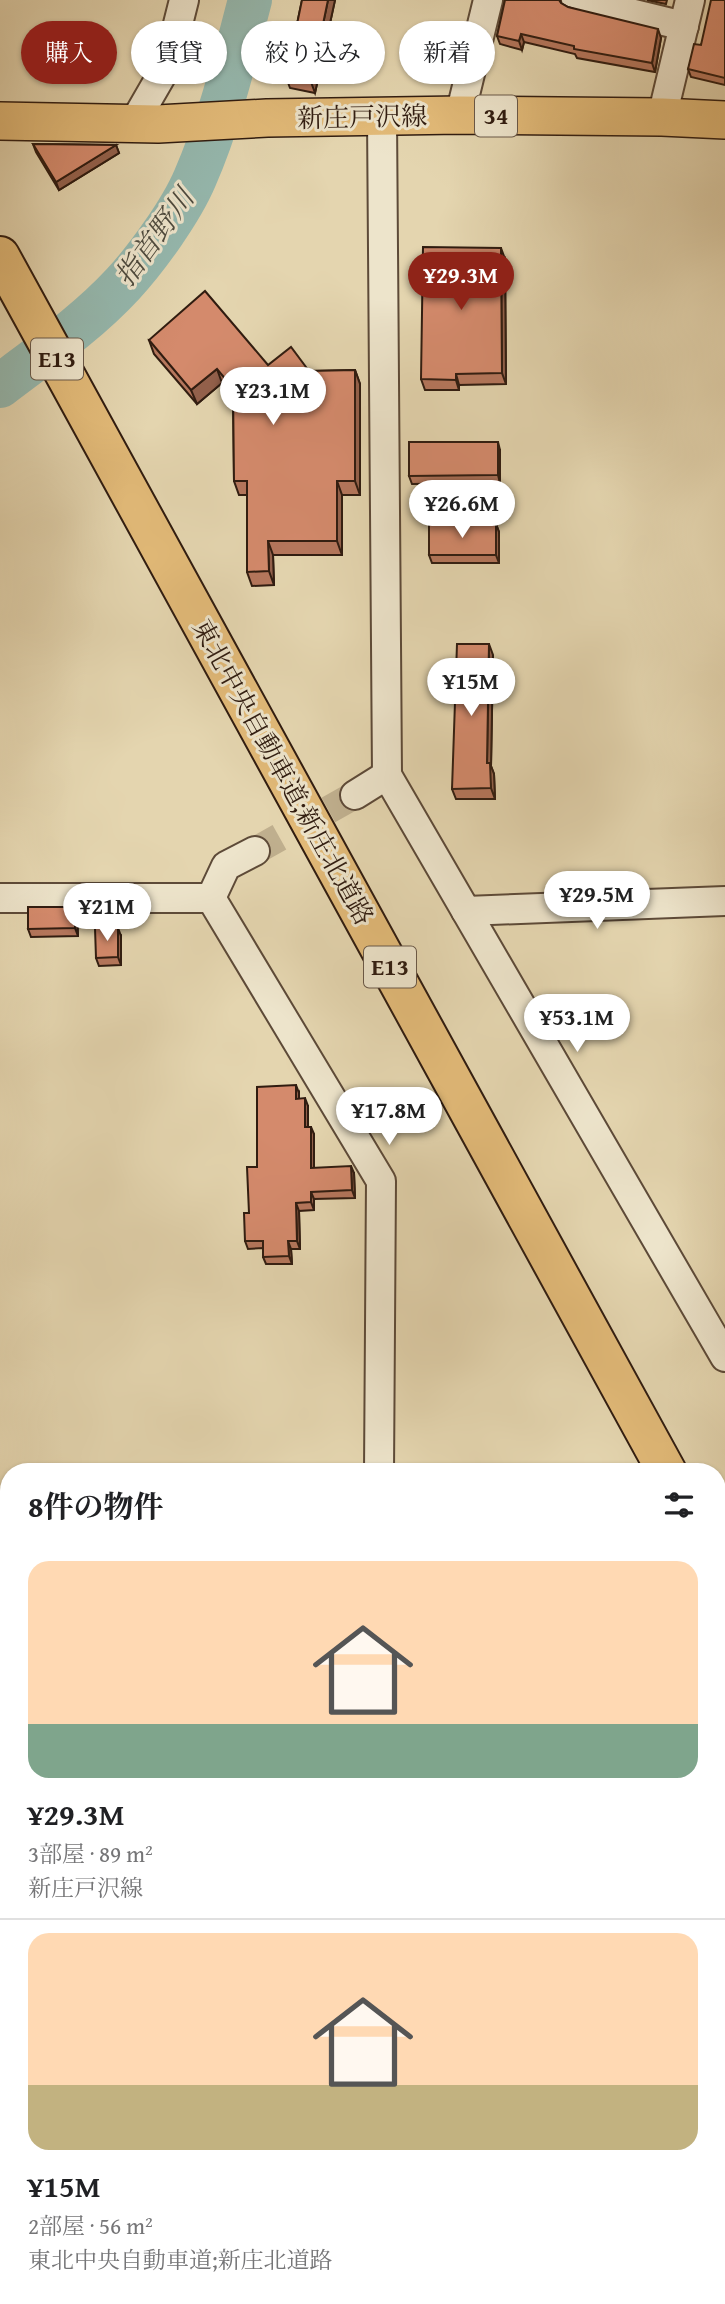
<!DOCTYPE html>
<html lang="ja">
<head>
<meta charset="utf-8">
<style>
  :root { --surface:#fff; --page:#f2f2f2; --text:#202124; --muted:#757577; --line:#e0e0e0; --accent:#8f2418 }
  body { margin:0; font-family:"Gentium Book Plus","Noto Serif JP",serif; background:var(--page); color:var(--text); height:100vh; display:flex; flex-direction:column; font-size:26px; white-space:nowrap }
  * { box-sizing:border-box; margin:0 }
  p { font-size:23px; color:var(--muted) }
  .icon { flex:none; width:38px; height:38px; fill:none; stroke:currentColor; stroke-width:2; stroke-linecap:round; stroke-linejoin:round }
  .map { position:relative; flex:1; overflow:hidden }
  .sheet { position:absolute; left:0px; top:1463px; width:726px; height:842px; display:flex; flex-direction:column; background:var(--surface); border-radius:28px 28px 0 0; box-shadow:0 2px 5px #0004 }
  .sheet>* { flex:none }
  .hud { position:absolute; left:21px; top:21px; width:684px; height:63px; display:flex; gap:14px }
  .price { position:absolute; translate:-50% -60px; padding:0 16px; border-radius:24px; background:#fff; color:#222; font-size:23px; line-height:46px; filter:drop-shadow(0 2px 4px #0008) }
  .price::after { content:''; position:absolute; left:50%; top:42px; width:21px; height:16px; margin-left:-10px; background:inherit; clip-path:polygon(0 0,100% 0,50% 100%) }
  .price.current { background:var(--accent); color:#fff }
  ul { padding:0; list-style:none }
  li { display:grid; align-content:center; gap:14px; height:371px; padding:0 28px }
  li+li { border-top:2px solid var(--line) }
  li span { display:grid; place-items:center; height:217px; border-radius:21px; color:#555 }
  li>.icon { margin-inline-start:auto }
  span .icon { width:126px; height:126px; fill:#fffc; stroke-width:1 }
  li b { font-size:30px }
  h2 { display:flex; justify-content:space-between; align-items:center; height:84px; padding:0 28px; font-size:30px }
  .pill { padding:0 24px; border-radius:32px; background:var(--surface); box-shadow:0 2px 5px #0004; font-size:24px; line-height:63px }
  .pill.current { background:var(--accent); color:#fff }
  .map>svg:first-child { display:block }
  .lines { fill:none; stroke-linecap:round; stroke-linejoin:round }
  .river { stroke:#95b8ae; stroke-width:44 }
  .minor-tunnel { stroke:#c0b08f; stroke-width:28; stroke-dasharray:28 14; stroke-linecap:butt }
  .minor-casing { stroke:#5d4a38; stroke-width:32 }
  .major-casing { stroke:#301c10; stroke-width:40 }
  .highway-casing { stroke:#301c10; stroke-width:42 }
  .minor { stroke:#ede4cb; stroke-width:28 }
  .major { stroke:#e2ba78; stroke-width:37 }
  .highway { stroke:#e2ba78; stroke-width:38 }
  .wall { fill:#b6775d; stroke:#301c10; stroke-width:2 }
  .shaded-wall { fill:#94614c; stroke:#301c10; stroke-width:2 }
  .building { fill:#d48a6c; stroke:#301c10; stroke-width:2 }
  .labels { text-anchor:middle; stroke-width:6; stroke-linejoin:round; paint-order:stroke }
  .shield { fill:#ede4cb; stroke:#695848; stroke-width:2 }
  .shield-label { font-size:24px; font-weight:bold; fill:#301c10 }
  .street-label { font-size:26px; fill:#301c10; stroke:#ede4cb }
  .water-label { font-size:28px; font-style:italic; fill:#4e4b3f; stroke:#ede4cb }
</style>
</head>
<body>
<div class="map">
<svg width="725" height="2304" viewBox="0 0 725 2304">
  <rect width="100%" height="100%" fill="#e4d5af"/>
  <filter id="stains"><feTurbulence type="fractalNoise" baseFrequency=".00286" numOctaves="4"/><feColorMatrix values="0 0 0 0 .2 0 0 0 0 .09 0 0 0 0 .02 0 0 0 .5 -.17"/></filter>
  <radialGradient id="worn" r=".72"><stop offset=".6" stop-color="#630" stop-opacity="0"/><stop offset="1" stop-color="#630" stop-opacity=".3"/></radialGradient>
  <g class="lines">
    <path class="river" d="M 0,386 C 42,354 87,323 123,284 C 147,258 181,211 195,178 C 220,121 234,61 250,0"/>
    <path class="minor-tunnel" d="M 255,851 L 355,795"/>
    <g class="minor-casing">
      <g id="minor">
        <path d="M 576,0 L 684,26"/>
        <path d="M 460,115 L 488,0"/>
        <path d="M 662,117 L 690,0"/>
        <path d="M 134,123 L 168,64 L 184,0"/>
        <path d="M 387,775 L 725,1357"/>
        <path d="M 355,795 L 387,775 L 382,117"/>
        <path d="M 255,851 L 226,866 L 211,898 L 381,1181 L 379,1472"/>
        <path d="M 0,898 L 211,898"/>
        <path d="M 466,911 L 725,901"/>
        <path d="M 718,1667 L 725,1667"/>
        <path d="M 0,1668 L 9,1668"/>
        <path d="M 718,1734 L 725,1747"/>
        <path d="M 373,2304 L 373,2296"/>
      </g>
    </g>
    <g class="major-casing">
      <path id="major" d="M 0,121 L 158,124 L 267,118 L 460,115 L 662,117 L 725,120"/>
    </g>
    <g class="highway-casing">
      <g id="highway">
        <path d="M 0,256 L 667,1472"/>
        <path d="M 718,1563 L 725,1577"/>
      </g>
    </g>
    <use href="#minor" class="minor"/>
    <use href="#major" class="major"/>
    <use href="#highway" class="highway"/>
  </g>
  <g class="wall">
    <path d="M 302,0 L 335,0 L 315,93 L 290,88 L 286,77 Z"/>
    <path d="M 505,0 L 560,0 L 561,3 L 568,7 L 661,38 L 655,72 L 577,58 L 575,54 L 524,42 L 522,50 L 500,44 L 497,36 Z"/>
    <path d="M 647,0 L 667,0 L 666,4 Z"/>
    <path d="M 725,0 L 725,85 L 691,77 L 688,69 Z"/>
    <path d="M 33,144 L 116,145 L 119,153 L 59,190 L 36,152 Z"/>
    <path d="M 505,259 L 506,384 L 459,385 L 459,390 L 425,390 L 421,379 Z"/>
    <path d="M 149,340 L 268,365 L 309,371 L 355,370 L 360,384 L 360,495 L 342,495 L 342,555 L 273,555 L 274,585 L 252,586 L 247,572 L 247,495 L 239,495 L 234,481 L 233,396 L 222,383 L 197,404 L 154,354 Z"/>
    <path d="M 500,450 L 500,483 L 412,484 L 409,476 Z"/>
    <path d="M 496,524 L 499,532 L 499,563 L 432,563 L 429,555 Z"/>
    <path d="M 493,655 L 491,766 L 494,774 L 495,799 L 456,799 L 452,789 Z"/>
    <path d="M 77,915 L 78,936 L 31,937 L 28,929 Z"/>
    <path d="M 121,936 L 121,965 L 99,966 L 96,958 Z"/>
    <path d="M 299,1093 L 299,1099 L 308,1106 L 308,1127 L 314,1134 L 314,1168 L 354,1173 L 355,1198 L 314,1199 L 314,1210 L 299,1211 L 300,1249 L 291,1249 L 292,1264 L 266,1264 L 263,1257 L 263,1248 L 248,1249 L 245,1241 L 257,1167 Z"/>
  </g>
  <g class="shaded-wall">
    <path d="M 328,0 L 335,0 L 315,93 L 311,82 Z"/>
    <path d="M 658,29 L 661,38 L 655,72 L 652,63 Z"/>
    <path d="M 521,34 L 524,42 L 522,50 L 519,41 Z"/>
    <path d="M 116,145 L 119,153 L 59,190 L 56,182 Z"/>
    <path d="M 501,248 L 505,259 L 506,384 L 502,373 Z"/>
    <path d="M 217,369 L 222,383 L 197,404 L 191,390 Z"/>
    <path d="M 355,370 L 360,384 L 360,495 L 355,481 Z"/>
    <path d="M 456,374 L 459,385 L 459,390 L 456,380 Z"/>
    <path d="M 498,442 L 500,450 L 500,483 L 498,475 Z"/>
    <path d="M 337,481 L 342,495 L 342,555 L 337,541 Z"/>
    <path d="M 496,524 L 499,532 L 499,563 L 496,555 Z"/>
    <path d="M 268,541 L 273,555 L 274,585 L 269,571 Z"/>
    <path d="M 489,644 L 493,655 L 491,766 L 494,774 L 495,799 L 491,788 L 487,763 Z"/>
    <path d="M 75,907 L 77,915 L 78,936 L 75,928 Z"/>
    <path d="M 118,928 L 121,936 L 121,965 L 118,957 Z"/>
    <path d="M 296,1085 L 299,1093 L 299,1106 L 296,1099 Z"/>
    <path d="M 305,1098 L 308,1106 L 308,1135 L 305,1127 Z"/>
    <path d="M 311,1127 L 314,1134 L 314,1175 L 311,1168 Z"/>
    <path d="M 351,1166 L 354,1173 L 355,1198 L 352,1190 Z"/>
    <path d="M 311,1192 L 314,1199 L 314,1210 L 311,1202 Z"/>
    <path d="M 296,1203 L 299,1211 L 300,1249 L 297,1241 Z"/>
    <path d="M 288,1241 L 291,1249 L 292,1264 L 289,1256 Z"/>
  </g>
  <g class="building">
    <path d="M 302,0 L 328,0 L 311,82 L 286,77 Z"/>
    <path d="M 505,0 L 559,0 L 561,3 L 568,7 L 658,29 L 652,63 L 574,49 L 574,46 L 521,34 L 519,41 L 497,36 Z"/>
    <path d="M 711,0 L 725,0 L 725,78 L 688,69 L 694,44 L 701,45 Z"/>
    <path d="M 33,144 L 116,145 L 56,182 Z"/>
    <path d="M 423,247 L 501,248 L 502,373 L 456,374 L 456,380 L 421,379 Z"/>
    <path d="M 205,291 L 268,365 L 291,347 L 309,371 L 355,370 L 355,481 L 337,481 L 337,541 L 268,541 L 269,571 L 247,572 L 247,481 L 234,481 L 233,388 L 217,369 L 191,390 L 149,340 Z"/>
    <path d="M 409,442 L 498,442 L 498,475 L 409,476 Z"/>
    <rect x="429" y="524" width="67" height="31"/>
    <path d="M 457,644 L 489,644 L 487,763 L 490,763 L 491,788 L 452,789 Z"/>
    <path d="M 28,907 L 75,907 L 75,928 L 28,929 Z"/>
    <path d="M 95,928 L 118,928 L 118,957 L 96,958 Z"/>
    <path d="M 296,1085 L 296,1099 L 305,1098 L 305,1127 L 311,1127 L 311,1168 L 351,1166 L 352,1190 L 311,1192 L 311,1202 L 296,1203 L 297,1241 L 288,1241 L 289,1256 L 263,1257 L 263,1241 L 245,1241 L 244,1213 L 249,1213 L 247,1167 L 257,1167 L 257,1087 Z"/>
  </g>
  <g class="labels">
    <g class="shield">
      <rect x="475" y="95.5" width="42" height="41" rx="5"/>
      <rect x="31" y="338.5" width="52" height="41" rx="5"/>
      <rect x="364" y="946.5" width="52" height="41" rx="5"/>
    </g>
    <g class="shield-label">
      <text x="496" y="124">34</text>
      <text x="57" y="367">E13</text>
      <text x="390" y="975">E13</text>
    </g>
    <g class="street-label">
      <text transform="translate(362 117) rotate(-1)" y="9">新庄戸沢線</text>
      <text transform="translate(283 772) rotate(61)" y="9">東北中央自動車道;新庄北道路</text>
    </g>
    <g class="water-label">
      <text transform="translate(154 237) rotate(-54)" y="10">指首野川</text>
    </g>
  </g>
  <rect width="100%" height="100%" filter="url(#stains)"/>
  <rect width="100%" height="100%" fill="url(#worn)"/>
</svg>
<b class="price current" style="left:461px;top:312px">¥29.3M</b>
<b class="price" style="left:273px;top:427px">¥23.1M</b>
<b class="price" style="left:462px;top:540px">¥26.6M</b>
<b class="price" style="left:471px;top:718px">¥15M</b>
<b class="price" style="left:597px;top:931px">¥29.5M</b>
<b class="price" style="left:107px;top:943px">¥21M</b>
<b class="price" style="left:577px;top:1054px">¥53.1M</b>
<b class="price" style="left:389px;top:1147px">¥17.8M</b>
<div class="hud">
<a class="pill current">購入</a>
<a class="pill">賃貸</a>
<a class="pill">絞り込み</a>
<a class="pill">新着</a>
</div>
<section class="sheet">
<h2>8件の物件<svg class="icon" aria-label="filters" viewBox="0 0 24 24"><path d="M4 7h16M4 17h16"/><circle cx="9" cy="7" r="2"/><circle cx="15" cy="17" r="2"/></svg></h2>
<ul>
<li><span style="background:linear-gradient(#ffd9b3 75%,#7fa58c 0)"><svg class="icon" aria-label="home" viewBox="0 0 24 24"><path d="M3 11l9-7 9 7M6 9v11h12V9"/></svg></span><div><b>¥29.3M</b><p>3部屋 · 89 m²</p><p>新庄戸沢線</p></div></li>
<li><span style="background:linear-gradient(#ffd9b3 70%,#c2b280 0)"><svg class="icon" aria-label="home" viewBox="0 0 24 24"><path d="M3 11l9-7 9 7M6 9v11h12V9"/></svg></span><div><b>¥15M</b><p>2部屋 · 56 m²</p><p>東北中央自動車道;新庄北道路</p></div></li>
</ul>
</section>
</div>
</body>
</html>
